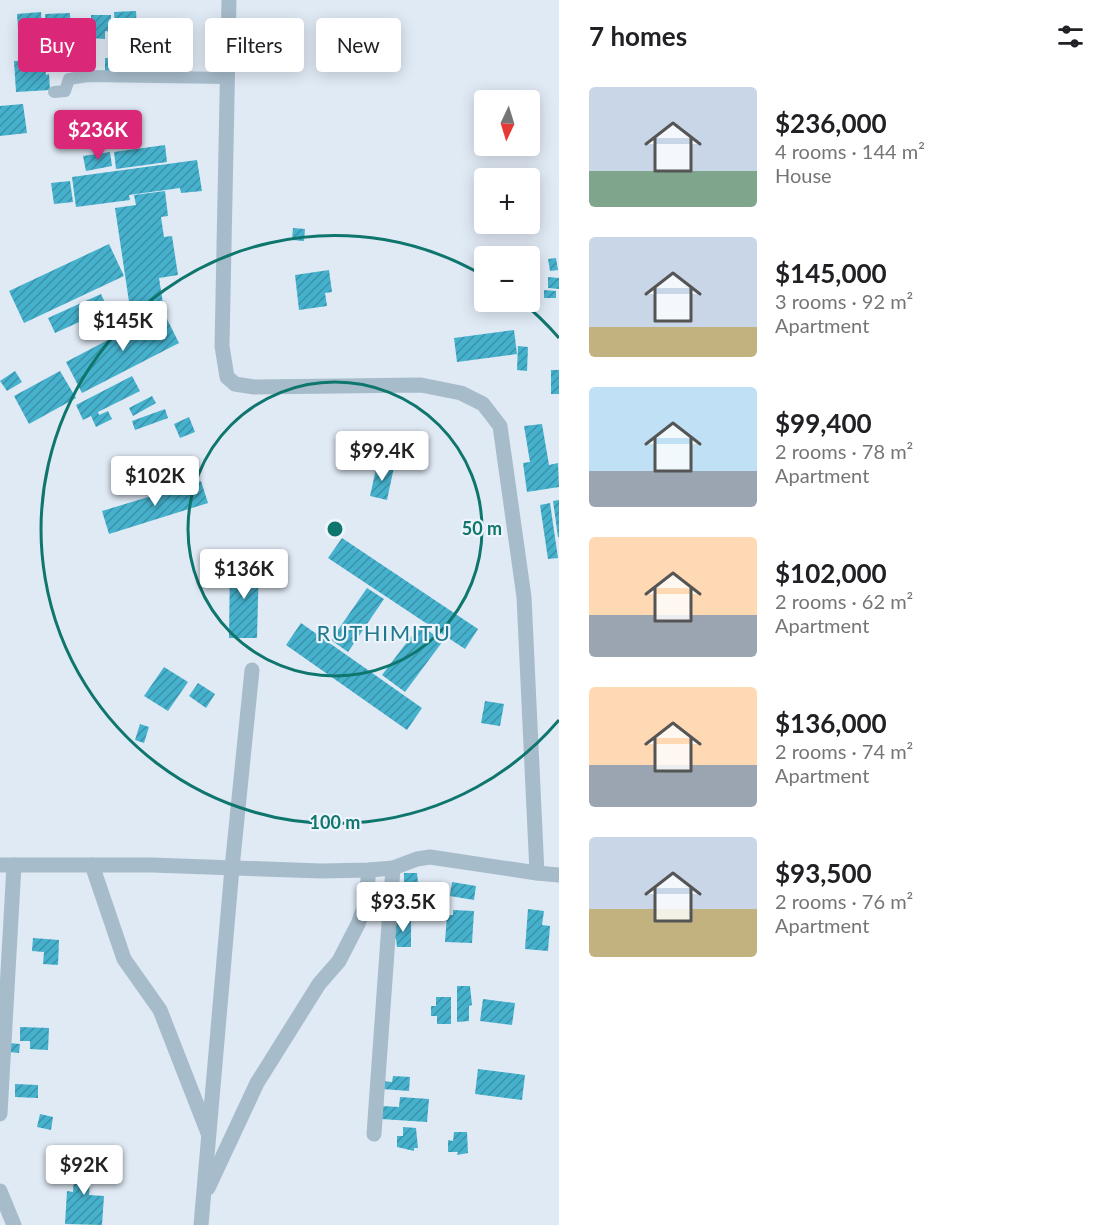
<!DOCTYPE html>
<html lang="en">
<head>
<meta charset="utf-8">
<style>
  :root { --surface:#fff; --page:#f2f2f2; --text:#202124; --muted:#757577; --accent:#db2777 }
  body { margin:0; font-family:Lato,sans-serif; background:var(--page); color:var(--text); height:100vh; display:flex; flex-direction:column; font-size:22px; white-space:nowrap }
  * { box-sizing:border-box; margin:0 }
  p { font-size:20px; color:var(--muted) }
  .icon { flex:none; width:33px; height:33px; fill:none; stroke:currentColor; stroke-width:2; stroke-linecap:round; stroke-linejoin:round }
  .map { position:relative; flex:1; overflow:hidden }
  .drawer { display:flex; flex-direction:column; background:var(--surface); width:558px }
  .drawer>* { flex:none }
  .hud { position:absolute; left:18px; top:18px; width:450px; height:54px; display:flex; gap:12px }
  .needle { width:39px; rotate:184deg }
  .controls { position:absolute; left:474px; top:90px; display:grid; gap:12px }
  .controls a { display:grid; place-items:center; width:66px; height:66px; border-radius:6px; background:var(--surface); box-shadow:0 3px 15px #0003; font-size:30px }
  .price { position:absolute; translate:-50% -51px; padding:0 14px; border-radius:6px; background:#fff; color:#222; font-size:20px; line-height:39px; filter:drop-shadow(0 2px 3px #0008) }
  .price::after { content:''; position:absolute; left:50%; top:36px; width:18px; height:14px; margin-left:-9px; background:inherit; clip-path:polygon(0 0,100% 0,50% 100%) }
  .price.active { background:var(--accent); color:#fff }
  ul { padding:0; list-style:none }
  li { display:flex; align-items:center; gap:18px; height:150px; padding:0 30px }
  li span { display:grid; place-items:center; flex:none; width:168px; height:120px; border-radius:6px; color:#555 }
  li>.icon { margin-inline-start:auto }
  span .icon { width:72px; height:72px; fill:#fffc; stroke-width:1 }
  li b { font-size:26px }
  h2 { display:flex; justify-content:space-between; align-items:center; height:72px; padding:0 30px; font-size:26px }
  .tag { padding:0 21px; border-radius:6px; background:var(--surface); box-shadow:0 3px 15px #0003; font-size:21px; line-height:54px }
  .tag.active { background:var(--accent); color:#fff }
  main { display:flex; flex:1; min-height:0 }
  .map>svg:first-child { display:block }
  .building { fill:url(#building-hatch) }
  .lines { fill:none; stroke-linecap:round; stroke-linejoin:round }
  .service { stroke:#a7bccb; stroke-width:12 }
  .minor { stroke:#a7bccb; stroke-width:15 }
  .ring { fill:none; stroke:#0f766e; stroke-width:3 }
  .labels { text-anchor:middle; stroke-width:4.5; stroke-linejoin:round; paint-order:stroke }
  .neighbourhood-label { font-size:22px; letter-spacing:1.5px; fill:#1e798f; stroke:#edf4fb }
  .centre { fill:#0f766e; stroke:#edf4fb; stroke-width:3 }
  .ring-label { font-size:18px; text-anchor:middle; font-weight:bold; fill:#0f766e; stroke:#edf4fb; stroke-width:4.5; stroke-linejoin:round; paint-order:stroke }
</style>
</head>
<body>
<main>
<div class="map">
<svg width="559" height="1225" viewBox="0 0 559 1225">
  <defs>
    <pattern id="building-hatch" width="6" height="6" patternUnits="userSpaceOnUse" patternTransform="scale(1.5)"><rect width="6" height="6" fill="#46b1cd"/><path d="M-1 1l2-2M0 6l6-6M5 7l2-2" fill="none" stroke="#3b91a8"/></pattern>
  </defs>
  <rect width="100%" height="100%" fill="#e0eaf5"/>
  <g class="building">
    <path d="M 136,11 L 137,29 L 115,31 L 114,12 Z"/>
    <path d="M 41,12 L 44,57 L 20,58 L 17,14 Z"/>
    <path d="M 70,13 L 72,66 L 48,67 L 45,14 Z"/>
    <path d="M 91,15 L 111,15 L 111,32 L 105,31 L 105,39 L 91,38 Z"/>
    <path d="M 176,42 L 176,57 L 138,58 L 138,43 Z"/>
    <path d="M 89,48 L 90,71 L 75,72 L 74,49 Z"/>
    <path d="M 105,58 L 126,58 L 125,71 L 105,71 Z"/>
    <path d="M 132,59 L 178,60 L 177,74 L 132,72 Z"/>
    <path d="M 45,60 L 46,75 L 49,74 L 50,90 L 16,92 L 14,61 Z"/>
    <path d="M 23,104 L 27,133 L 0,136 L 0,106 Z"/>
    <path d="M 165,145 L 167,162 L 116,169 L 114,152 Z"/>
    <path d="M 110,152 L 112,166 L 86,171 L 83,156 Z"/>
    <path d="M 197,160 L 202,191 L 181,193 L 180,188 L 129,195 L 130,200 L 76,207 L 72,177 Z"/>
    <path d="M 70,181 L 73,202 L 54,204 L 51,183 Z"/>
    <path d="M 165,191 L 168,216 L 161,217 L 164,237 L 172,236 L 178,275 L 159,278 L 164,310 L 131,315 L 115,208 L 136,205 L 134,195 Z"/>
    <path d="M 293,228 L 305,229 L 304,241 L 292,240 Z"/>
    <path d="M 109,244 L 124,276 L 24,323 L 9,291 Z"/>
    <path d="M 556,258 L 558,270 L 550,271 L 548,259 Z"/>
    <path d="M 329,270 L 332,292 L 325,293 L 327,306 L 299,310 L 295,275 Z"/>
    <path d="M 548,277 L 559,278 L 559,289 L 548,288 Z"/>
    <path d="M 544,290 L 556,291 L 556,298 L 544,298 Z"/>
    <path d="M 101,294 L 108,309 L 55,333 L 48,318 Z"/>
    <path d="M 163,311 L 179,343 L 82,393 L 66,362 Z"/>
    <path d="M 514,330 L 517,354 L 457,362 L 454,338 Z"/>
    <path d="M 518,346 L 528,347 L 527,371 L 517,370 Z"/>
    <rect x="551" y="370" width="8" height="24"/>
    <path d="M 15,371 L 22,382 L 7,391 L 0,381 Z"/>
    <path d="M 60,371 L 76,398 L 29,424 L 14,396 Z"/>
    <path d="M 132,376 L 140,391 L 98,412 L 99,415 L 108,411 L 112,419 L 96,427 L 91,416 L 83,420 L 76,405 Z"/>
    <path d="M 152,396 L 156,403 L 133,416 L 129,408 Z"/>
    <path d="M 165,409 L 168,418 L 135,430 L 132,421 Z"/>
    <path d="M 189,417 L 195,432 L 180,438 L 174,424 Z"/>
    <path d="M 542,424 L 549,465 L 558,463 L 559,487 L 527,492 L 523,463 L 530,462 L 524,426 Z"/>
    <path d="M 362,438 L 369,448 L 355,457 L 349,446 Z"/>
    <path d="M 377,464 L 394,467 L 387,500 L 370,496 Z"/>
    <path d="M 201,481 L 208,503 L 109,534 L 102,511 Z"/>
    <path d="M 559,500 L 559,537 L 558,537 L 553,501 Z"/>
    <path d="M 550,503 L 558,558 L 548,559 L 540,505 Z"/>
    <path d="M 342,538 L 478,629 L 465,649 L 328,558 Z"/>
    <path d="M 230,563 L 259,563 L 257,638 L 229,638 Z"/>
    <path d="M 367,588 L 384,599 L 348,652 L 331,640 Z"/>
    <path d="M 301,623 L 422,708 L 407,730 L 286,645 Z"/>
    <path d="M 420,625 L 443,641 L 405,692 L 382,675 Z"/>
    <path d="M 164,667 L 188,682 L 168,711 L 144,696 Z"/>
    <path d="M 198,683 L 215,694 L 206,708 L 189,696 Z"/>
    <path d="M 485,701 L 504,704 L 500,726 L 481,723 Z"/>
    <path d="M 140,724 L 149,727 L 144,743 L 135,740 Z"/>
    <path d="M 404,873 L 417,873 L 419,892 L 416,892 L 417,908 L 404,908 Z"/>
    <path d="M 452,882 L 476,886 L 474,900 L 450,896 Z"/>
    <path d="M 528,909 L 544,911 L 542,925 L 550,926 L 548,951 L 525,949 Z"/>
    <path d="M 453,910 L 474,911 L 472,943 L 445,942 L 447,915 L 453,915 Z"/>
    <path d="M 396,920 L 411,920 L 411,947 L 397,947 L 396,939 L 391,939 Z"/>
    <path d="M 33,938 L 59,940 L 58,965 L 43,964 L 44,952 L 32,951 Z"/>
    <path d="M 457,986 L 470,986 L 472,1005 L 469,1006 L 469,1021 L 457,1022 Z"/>
    <path d="M 436,997 L 451,997 L 451,1024 L 437,1024 L 437,1016 L 431,1016 L 431,1006 L 436,1006 Z"/>
    <path d="M 483,999 L 515,1003 L 512,1025 L 480,1021 Z"/>
    <path d="M 20,1027 L 49,1028 L 48,1050 L 30,1049 L 30,1041 L 20,1041 Z"/>
    <path d="M 9,1043 L 20,1044 L 19,1053 L 9,1052 Z"/>
    <path d="M 478,1069 L 525,1075 L 522,1100 L 475,1094 Z"/>
    <path d="M 393,1076 L 410,1077 L 409,1091 L 382,1089 L 383,1081 L 392,1082 Z"/>
    <path d="M 15,1084 L 38,1085 L 38,1098 L 15,1097 Z"/>
    <path d="M 400,1097 L 429,1099 L 427,1122 L 381,1119 L 382,1106 L 399,1107 Z"/>
    <path d="M 40,1114 L 53,1117 L 51,1130 L 37,1127 Z"/>
    <path d="M 403,1127 L 416,1128 L 418,1148 L 414,1148 L 414,1151 L 397,1147 L 397,1136 L 403,1136 Z"/>
    <path d="M 454,1132 L 467,1132 L 468,1153 L 457,1155 L 458,1152 L 448,1152 L 448,1140 L 453,1141 Z"/>
    <path d="M 76,1152 L 92,1153 L 89,1195 L 104,1196 L 102,1225 L 65,1224 L 67,1191 L 73,1192 Z"/>
  </g>
  <g class="lines">
    <path class="service" d="M 54,92 L 65,91 L 69,79 L 88,76 L 228,78"/>
    <g class="minor">
      <path d="M 229,0 L 222,346 L 227,377 L 235,384 L 254,387 L 421,385 L 461,393 L 483,404 L 500,426 L 524,597 L 537,873"/>
      <path d="M 0,865 L 152,865 L 321,871 L 369,870 L 393,868 L 417,859 L 430,857 L 537,873 L 559,875"/>
      <path d="M 92,865 L 124,959 L 160,1010 L 208,1133"/>
      <path d="M 0,1114 L 14,865"/>
      <path d="M 374,1134 L 393,868"/>
      <path d="M 208,1188 L 257,1083 L 319,984 L 339,961 L 358,924 L 365,905 L 369,870"/>
      <path d="M 0,1191 L 14,1225"/>
      <path d="M 201,1225 L 232,868 L 252,670"/>
    </g>
  </g>
  <g class="ring">
    <circle cx="335" cy="529" r="147"/>
    <path d="M559 720A294 294 0 1 1 484 276M522 302A294 294 0 0 1 559 338"/>
  </g>
  <g class="labels">
    <g class="neighbourhood-label">
      <text x="384" y="641">RUTHIMITU</text>
    </g>
  </g>
  <circle cx="335" cy="529" r="9" class="centre"/>
  <g class="ring-label">
    <text x="482" y="535">50 m</text>
    <text x="335" y="829">100 m</text>
  </g>
</svg>
<div class="controls">
<a><svg class="needle" viewBox="-14 -14 28 28"><path d="M0-13l5 13h-10z" fill="#e53935"/><path d="M0 13l5-13h-10z" fill="#757577"/></svg></a>
<a>+</a>
<a>−</a>
</div>
<b class="price active" style="left:98px;top:161px">$236K</b>
<b class="price" style="left:123px;top:352px">$145K</b>
<b class="price" style="left:382px;top:482px">$99.4K</b>
<b class="price" style="left:155px;top:507px">$102K</b>
<b class="price" style="left:244px;top:600px">$136K</b>
<b class="price" style="left:403px;top:933px">$93.5K</b>
<b class="price" style="left:84px;top:1196px">$92K</b>
<div class="hud">
<a class="tag active">Buy</a>
<a class="tag">Rent</a>
<a class="tag">Filters</a>
<a class="tag">New</a>
</div>
</div>
<section class="drawer">
<h2>7 homes<svg class="icon" aria-label="filters" viewBox="0 0 24 24"><path d="M4 7h16M4 17h16"/><circle cx="9" cy="7" r="2"/><circle cx="15" cy="17" r="2"/></svg></h2>
<ul>
<li><span style="background:linear-gradient(#c9d6e8 70%,#7fa58c 0)"><svg class="icon" aria-label="home" viewBox="0 0 24 24"><path d="M3 11l9-7 9 7M6 9v11h12V9"/></svg></span><div><b>$236,000</b><p>4 rooms · 144 m²</p><p>House</p></div></li>
<li><span style="background:linear-gradient(#c9d6e8 75%,#c2b280 0)"><svg class="icon" aria-label="home" viewBox="0 0 24 24"><path d="M3 11l9-7 9 7M6 9v11h12V9"/></svg></span><div><b>$145,000</b><p>3 rooms · 92 m²</p><p>Apartment</p></div></li>
<li><span style="background:linear-gradient(#bfe0f5 70%,#9aa5b1 0)"><svg class="icon" aria-label="home" viewBox="0 0 24 24"><path d="M3 11l9-7 9 7M6 9v11h12V9"/></svg></span><div><b>$99,400</b><p>2 rooms · 78 m²</p><p>Apartment</p></div></li>
<li><span style="background:linear-gradient(#ffd9b3 65%,#9aa5b1 0)"><svg class="icon" aria-label="home" viewBox="0 0 24 24"><path d="M3 11l9-7 9 7M6 9v11h12V9"/></svg></span><div><b>$102,000</b><p>2 rooms · 62 m²</p><p>Apartment</p></div></li>
<li><span style="background:linear-gradient(#ffd9b3 65%,#9aa5b1 0)"><svg class="icon" aria-label="home" viewBox="0 0 24 24"><path d="M3 11l9-7 9 7M6 9v11h12V9"/></svg></span><div><b>$136,000</b><p>2 rooms · 74 m²</p><p>Apartment</p></div></li>
<li><span style="background:linear-gradient(#c9d6e8 60%,#c2b280 0)"><svg class="icon" aria-label="home" viewBox="0 0 24 24"><path d="M3 11l9-7 9 7M6 9v11h12V9"/></svg></span><div><b>$93,500</b><p>2 rooms · 76 m²</p><p>Apartment</p></div></li>
</ul>
</section>
</main>
</body>
</html>
